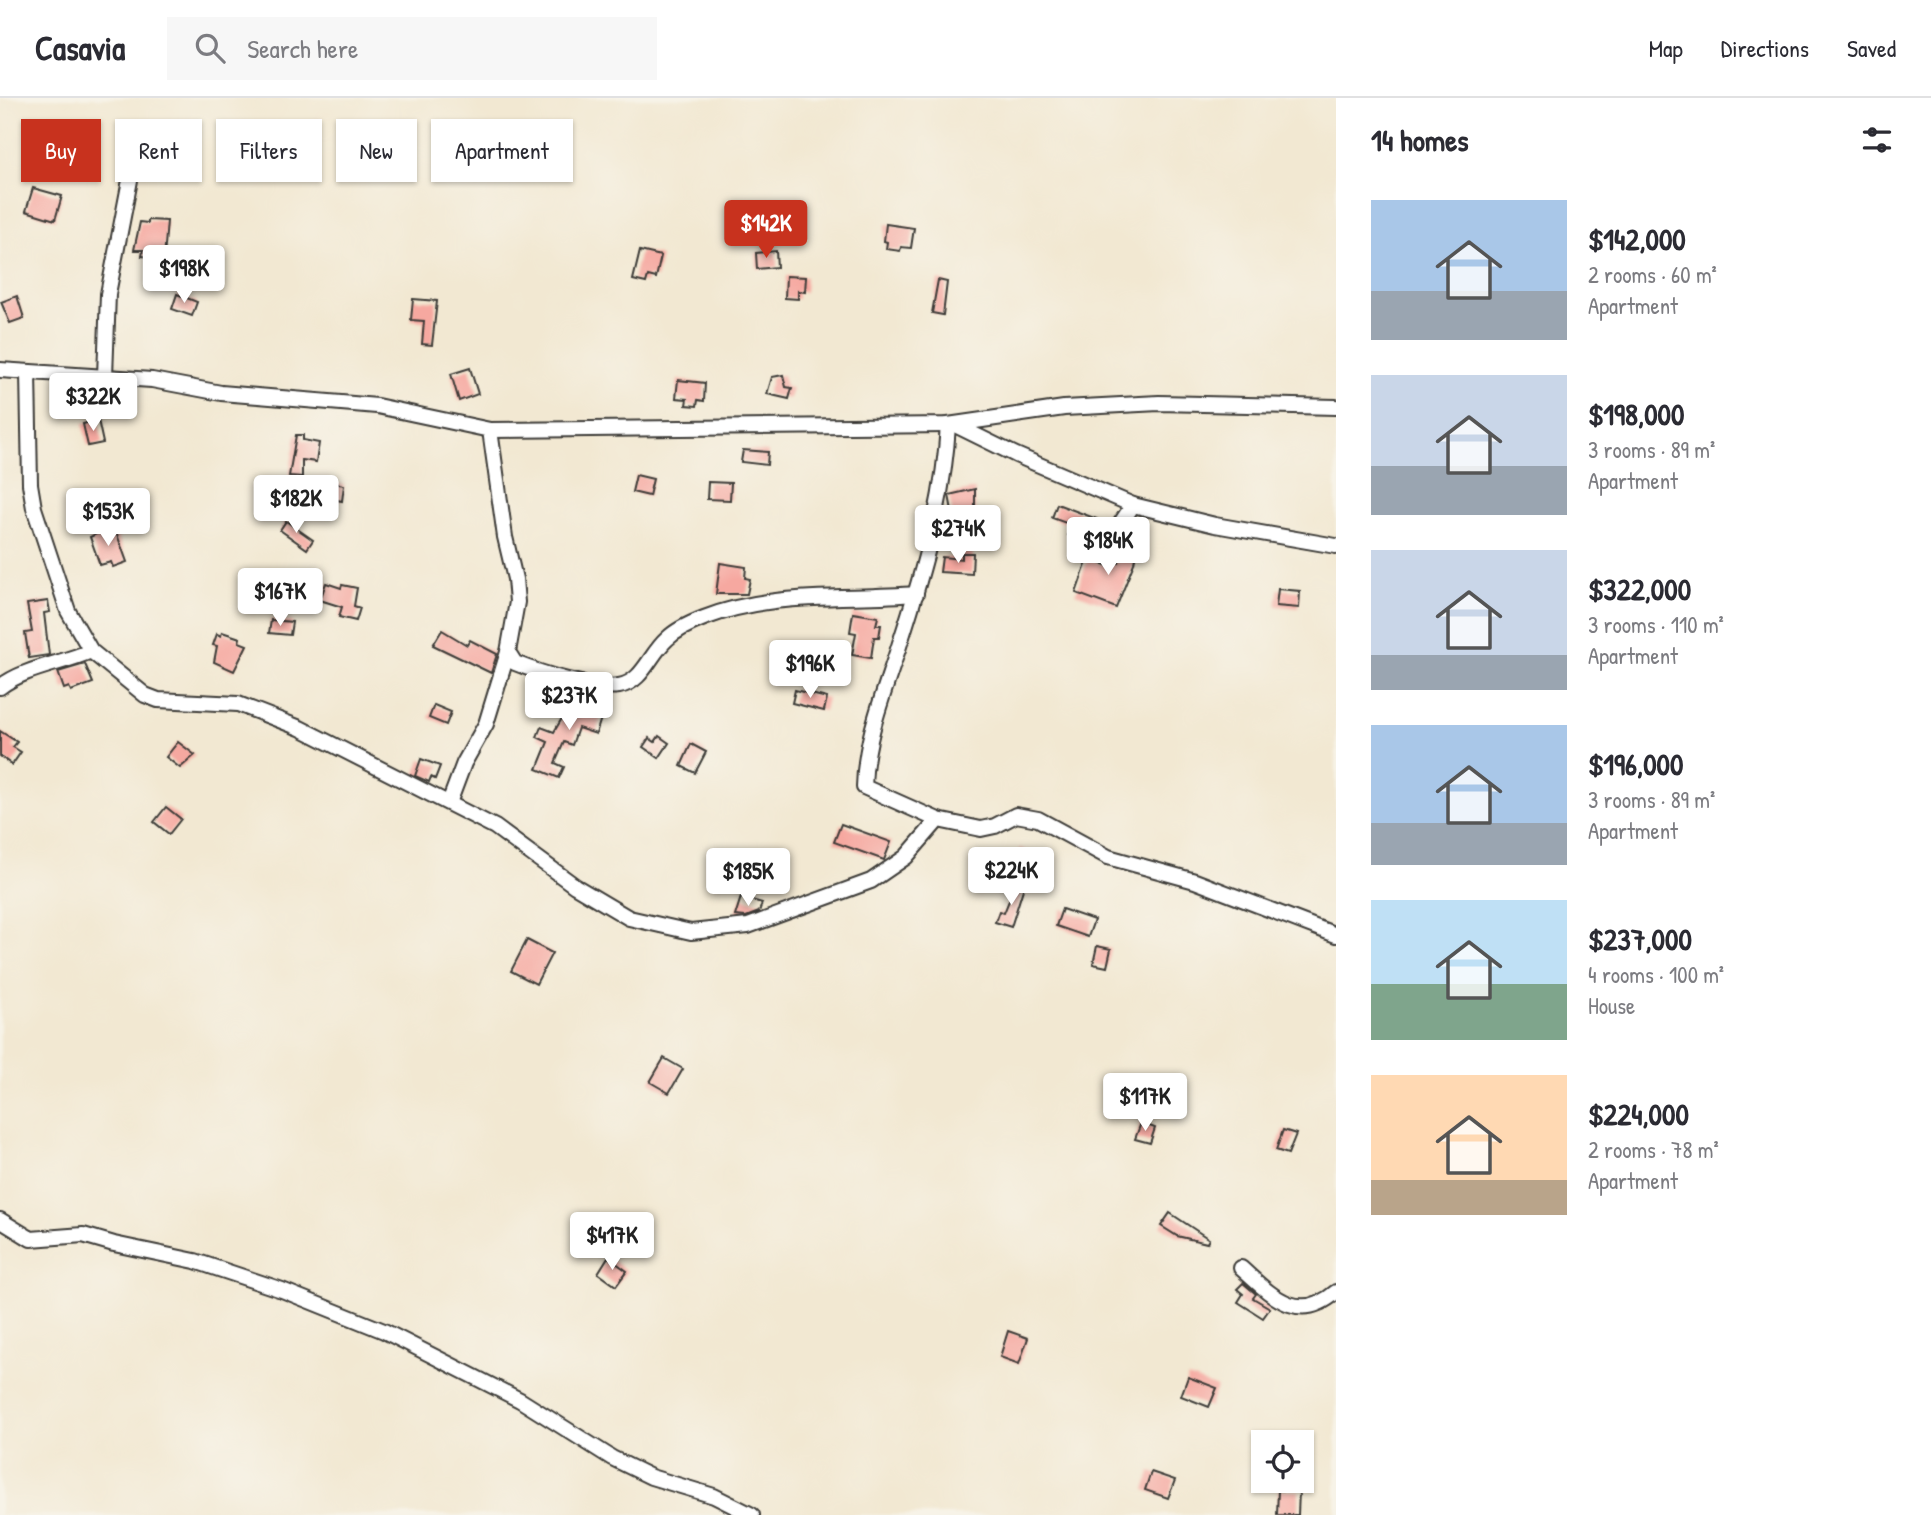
<!DOCTYPE html>
<html lang="en">
<head>
<meta charset="utf-8">
<style>
  :root { --surface:#fff; --page:#f7f7f7; --text:#2b2b33; --muted:#7c7c81; --line:#e1e1e2; --accent:#c8321e }
  body { margin:0; font-family:"Patrick Hand",sans-serif; background:var(--page); color:var(--text); height:100vh; display:flex; flex-direction:column; font-size:26px; white-space:nowrap }
  * { box-sizing:border-box; margin:0 }
  p { font-size:23px; color:var(--muted) }
  .icon { flex:none; width:38px; height:38px; fill:none; stroke:currentColor; stroke-width:2; stroke-linecap:round; stroke-linejoin:round }
  .map { position:relative; flex:1; overflow:hidden }
  .details { display:flex; flex-direction:column; background:var(--surface); width:595px }
  .details>* { flex:none }
  .banner { position:absolute; left:21px; top:21px; width:665px; height:63px; display:flex; gap:14px }
  .buttons { position:absolute; left:1251px; top:1332px; display:grid; gap:14px }
  .buttons a { display:grid; place-items:center; width:63px; height:63px; border-radius:0px; background:var(--surface); box-shadow:0 2px 5px #0004; font-size:35px }
  .price { position:absolute; translate:-50% -60px; padding:0 16px; border-radius:7px; background:#fff; color:#222; font-size:23px; line-height:46px; filter:drop-shadow(0 2px 4px #0008) }
  .price::after { content:''; position:absolute; left:50%; top:42px; width:21px; height:16px; margin-left:-10px; background:inherit; clip-path:polygon(0 0,100% 0,50% 100%) }
  .price.selected { background:var(--accent); color:#fff }
  ul { padding:0; list-style:none }
  li { display:flex; align-items:center; gap:21px; height:175px; padding:0 35px }
  li span { display:grid; place-items:center; flex:none; width:196px; height:140px; border-radius:0px; color:#555 }
  li>.icon { margin-inline-start:auto }
  span .icon { width:84px; height:84px; fill:#fffc; stroke-width:1 }
  li b { font-size:30px }
  h2 { display:flex; justify-content:space-between; align-items:center; height:84px; padding:0 35px; font-size:30px }
  .chip { padding:0 24px; border-radius:0px; background:var(--surface); box-shadow:0 2px 5px #0004; font-size:24px; line-height:63px }
  .chip.selected { background:var(--accent); color:#fff }
  header { display:flex; align-items:center; gap:42px; box-sizing:border-box; height:98px; padding:0 35px; background:var(--surface); border-bottom:2px solid var(--line) }
  header strong { font-size:33px }
  nav { display:flex; gap:38px; margin-inline-start:auto; font-size:24px }
  .search { width:490px; height:63px; background:var(--page); display:flex; align-items:center; gap:18px; box-sizing:border-box; padding:0 24px; border-radius:0px; color:var(--muted); font-size:26px }
  main { display:flex; flex:1; min-height:0 }
  .map>svg:first-child { display:block }
  .building { fill:#f6a8a0 }
  .lines { fill:none; stroke-linecap:round; stroke-linejoin:round }
  .minor-casing { stroke:#3c3b37; stroke-width:18 }
  .minor { stroke:#fff; stroke-width:14 }
</style>
</head>
<body>
<header>
<strong>Casavia</strong>
<div class="search"><svg class="icon" aria-label="search" viewBox="0 0 24 24"><circle cx="10" cy="10" r="6"/><path d="M15 15l6 6"/></svg>Search here</div>
<nav><a>Map</a><a>Directions</a><a>Saved</a></nav>
</header>
<main>
<div class="map">
<svg width="1336" height="1417" viewBox="0 0 1336 1417">
  <rect width="100%" height="100%" fill="#f7f3e8"/>
  <filter id="ink" filterUnits="userSpaceOnUse"><feTurbulence type="fractalNoise" baseFrequency=".0143" numOctaves="2"/><feDisplacementMap in="SourceGraphic" scale="14" xChannelSelector="R" yChannelSelector="G"/><feConvolveMatrix kernelMatrix="1 2 1 2 8 2 1 2 1" color-interpolation-filters="sRGB"/></filter>
  <filter id="wash" filterUnits="userSpaceOnUse"><feTurbulence type="fractalNoise" baseFrequency=".00686" numOctaves="4" result="noise"/><feDisplacementMap in="SourceGraphic" scale="28" xChannelSelector="R" yChannelSelector="G"/><feGaussianBlur stdDeviation="1.57" result="paint"/><feColorMatrix in="noise" values="0 0 0 0 0 0 0 0 0 0 0 0 0 0 0 0 0 1.4 0 .05"/><feComposite in="paint" operator="in"/></filter>
  <g filter="url(#wash)">
    <rect width="100%" height="100%" fill="#f2e8d2"/>
    <g id="blocks">
      <g class="building">
        <path d="M 33,90 L 62,98 L 55,122 L 26,113 Z"/>
        <path d="M 148,122 L 167,123 L 164,160 L 142,158 L 143,152 L 134,152 L 140,124 L 148,125 Z"/>
        <path d="M 886,126 L 914,130 L 911,150 L 901,149 L 900,153 L 886,151 L 887,144 L 884,143 Z"/>
        <path d="M 640,153 L 661,158 L 656,180 L 648,178 L 646,185 L 633,182 Z"/>
        <path d="M 776,153 L 777,169 L 757,171 L 756,155 Z"/>
        <path d="M 786,178 L 806,179 L 805,194 L 798,193 L 798,201 L 785,200 Z"/>
        <path d="M 938,182 L 947,184 L 943,217 L 932,215 Z"/>
        <path d="M 177,196 L 197,204 L 192,218 L 172,211 Z"/>
        <path d="M 17,198 L 24,220 L 10,225 L 1,204 Z"/>
        <path d="M 413,201 L 437,203 L 432,247 L 422,246 L 424,223 L 411,222 Z"/>
        <path d="M 470,270 L 478,296 L 459,303 L 451,276 Z"/>
        <path d="M 783,277 L 786,289 L 792,290 L 789,301 L 767,296 L 772,279 Z"/>
        <path d="M 678,282 L 705,285 L 704,303 L 698,302 L 697,308 L 686,307 L 687,301 L 676,300 Z"/>
        <path d="M 98,322 L 103,345 L 88,348 L 83,326 Z"/>
        <path d="M 296,337 L 303,337 L 303,342 L 319,345 L 316,364 L 302,362 L 302,379 L 289,378 Z"/>
        <path d="M 743,352 L 768,354 L 767,367 L 741,364 Z"/>
        <path d="M 636,377 L 653,381 L 649,398 L 632,394 Z"/>
        <path d="M 324,383 L 344,387 L 342,403 L 321,399 Z"/>
        <path d="M 708,384 L 731,385 L 730,402 L 707,401 Z"/>
        <path d="M 975,391 L 975,414 L 953,418 L 949,397 Z"/>
        <path d="M 1057,406 L 1097,421 L 1087,445 L 1068,437 L 1072,427 L 1052,420 Z"/>
        <path d="M 286,423 L 313,442 L 307,451 L 280,432 Z"/>
        <path d="M 108,430 L 110,433 L 115,431 L 127,464 L 113,469 L 111,464 L 100,467 L 90,439 Z"/>
        <path d="M 1123,442 L 1138,444 L 1134,465 L 1116,510 L 1076,495 L 1088,461 L 1109,468 L 1111,462 L 1119,465 Z"/>
        <path d="M 962,455 L 973,455 L 972,476 L 940,474 L 942,459 L 962,461 Z"/>
        <path d="M 720,465 L 746,469 L 745,480 L 750,481 L 747,496 L 716,496 Z"/>
        <path d="M 326,485 L 341,490 L 342,487 L 357,490 L 354,508 L 360,510 L 356,523 L 339,519 L 342,509 L 320,502 Z"/>
        <path d="M 1278,491 L 1300,493 L 1299,510 L 1276,508 Z"/>
        <path d="M 48,503 L 50,514 L 44,515 L 49,557 L 29,560 L 25,535 L 32,534 L 27,506 Z"/>
        <path d="M 853,515 L 878,519 L 876,527 L 881,527 L 879,539 L 874,539 L 871,560 L 852,557 L 856,535 L 850,534 Z"/>
        <path d="M 271,522 L 292,524 L 290,537 L 269,535 Z"/>
        <path d="M 442,532 L 467,547 L 470,542 L 497,556 L 491,575 L 433,547 Z"/>
        <path d="M 222,534 L 240,540 L 239,544 L 247,547 L 234,573 L 214,564 L 217,548 L 213,547 L 217,536 L 221,538 Z"/>
        <path d="M 85,566 L 93,585 L 71,593 L 69,589 L 64,591 L 58,574 Z"/>
        <path d="M 795,592 L 827,600 L 824,613 L 792,605 Z"/>
        <path d="M 588,599 L 606,604 L 596,636 L 578,630 L 572,647 L 564,644 L 555,665 L 564,669 L 559,680 L 537,671 L 548,644 L 537,639 L 541,629 L 554,634 L 572,603 L 584,610 Z"/>
        <path d="M 434,607 L 451,614 L 446,627 L 429,620 Z"/>
        <path d="M 0,633 L 17,644 L 13,649 L 21,654 L 12,667 L 0,658 Z"/>
        <path d="M 659,638 L 669,645 L 659,660 L 643,649 L 649,640 L 655,644 Z"/>
        <path d="M 178,644 L 195,657 L 180,670 L 166,659 Z"/>
        <path d="M 691,646 L 706,654 L 695,675 L 681,668 Z"/>
        <path d="M 421,661 L 440,668 L 435,681 L 431,679 L 429,684 L 415,678 Z"/>
        <path d="M 166,709 L 181,721 L 169,736 L 154,724 Z"/>
        <path d="M 841,726 L 891,744 L 884,762 L 834,744 Z"/>
        <path d="M 1020,750 L 1046,763 L 1039,775 L 1013,762 Z"/>
        <path d="M 1016,785 L 1024,788 L 1011,829 L 995,824 L 999,813 L 1004,815 Z"/>
        <path d="M 741,799 L 762,805 L 759,814 L 746,819 L 735,818 Z"/>
        <path d="M 1062,811 L 1094,822 L 1088,839 L 1056,828 Z"/>
        <path d="M 527,842 L 552,855 L 536,886 L 511,873 Z"/>
        <path d="M 1097,848 L 1111,851 L 1107,869 L 1093,866 Z"/>
        <path d="M 664,960 L 683,971 L 669,995 L 650,984 Z"/>
        <path d="M 1141,1025 L 1155,1030 L 1150,1045 L 1135,1041 Z"/>
        <path d="M 1283,1032 L 1296,1036 L 1288,1056 L 1276,1052 Z"/>
        <path d="M 1170,1115 L 1209,1141 L 1207,1145 L 1177,1138 L 1161,1128 Z"/>
        <path d="M 608,1159 L 627,1173 L 616,1188 L 598,1175 Z"/>
        <path d="M 1243,1185 L 1256,1196 L 1253,1200 L 1270,1210 L 1263,1220 L 1238,1204 L 1243,1196 L 1237,1191 Z"/>
        <path d="M 1008,1233 L 1028,1240 L 1019,1266 L 1000,1259 Z"/>
        <path d="M 1188,1279 L 1217,1290 L 1209,1309 L 1181,1298 Z"/>
        <path d="M 1151,1374 L 1175,1382 L 1168,1400 L 1145,1392 Z"/>
        <path d="M 1278,1392 L 1299,1393 L 1298,1417 L 1277,1417 Z"/>
      </g>
    </g>
  </g>
  <g filter="url(#ink)">
    <use href="#blocks" fill-opacity="0" stroke="#3c3b37" stroke-width="2"/>
    <g class="lines">
      <g class="minor-casing">
        <g id="minor">
          <path d="M 0,272 L 152,282 L 221,295 L 377,308 L 490,332 L 948,327 L 1064,310 L 1159,305 L 1336,309"/>
          <path d="M 28,274 L 30,386 L 34,410 L 68,513 L 91,553 L 145,597 L 158,602 L 238,606 L 300,630 L 495,729 L 575,788 L 629,820 L 691,834 L 748,828 L 871,783 L 906,759 L 938,722"/>
          <path d="M 105,278 L 108,196 L 131,77"/>
          <path d="M 948,327 C 944,402 923,474 900,545 C 885,593 865,639 864,689 L 938,722 L 981,731 L 995,728 L 1016,717 L 1038,721 L 1108,759 L 1195,783 L 1336,837"/>
          <path d="M 955,327 L 1016,357 L 1133,407 L 1215,427 L 1336,448"/>
          <path d="M 490,332 L 505,439 L 515,481 L 517,504 L 508,554 L 515,565 C 540,575 593,592 619,588 C 643,584 649,557 667,541 C 677,531 691,525 704,520 C 773,493 845,502 916,496"/>
          <path d="M 1102,453 L 1133,407"/>
          <path d="M 0,589 C 24,570 61,566 91,553"/>
          <path d="M 449,705 L 464,665 L 486,626 L 508,554"/>
          <path d="M 0,1122 L 31,1141 L 83,1137 L 114,1146 L 195,1163 L 282,1192 L 384,1233 L 520,1302 L 612,1360 L 651,1379 L 714,1398 L 752,1417"/>
          <path d="M 1241,1170 C 1271,1197 1298,1227 1336,1194"/>
        </g>
      </g>
      <use href="#minor" class="minor"/>
    </g>
  </g>
</svg>
<div class="buttons">
<a><svg class="icon" aria-label="locate" viewBox="0 0 24 24"><circle cx="12" cy="12" r="6"/><path d="M12 2v4M12 18v4M2 12h4M18 12h4"/></svg></a>
</div>
<b class="price selected" style="left:766px;top:162px">$142K</b>
<b class="price" style="left:184px;top:207px">$198K</b>
<b class="price" style="left:93px;top:335px">$322K</b>
<b class="price" style="left:296px;top:437px">$182K</b>
<b class="price" style="left:108px;top:450px">$153K</b>
<b class="price" style="left:958px;top:467px">$274K</b>
<b class="price" style="left:1108px;top:479px">$184K</b>
<b class="price" style="left:280px;top:530px">$167K</b>
<b class="price" style="left:810px;top:602px">$196K</b>
<b class="price" style="left:569px;top:634px">$237K</b>
<b class="price" style="left:1011px;top:809px">$224K</b>
<b class="price" style="left:748px;top:810px">$185K</b>
<b class="price" style="left:1145px;top:1035px">$117K</b>
<b class="price" style="left:612px;top:1174px">$417K</b>
<div class="banner">
<a class="chip selected">Buy</a>
<a class="chip">Rent</a>
<a class="chip">Filters</a>
<a class="chip">New</a>
<a class="chip">Apartment</a>
</div>
</div>
<section class="details">
<h2>14 homes<svg class="icon" aria-label="filters" viewBox="0 0 24 24"><path d="M4 7h16M4 17h16"/><circle cx="9" cy="7" r="2"/><circle cx="15" cy="17" r="2"/></svg></h2>
<ul>
<li><span style="background:linear-gradient(#a9c7e8 65%,#9aa5b1 0)"><svg class="icon" aria-label="home" viewBox="0 0 24 24"><path d="M3 11l9-7 9 7M6 9v11h12V9"/></svg></span><div><b>$142,000</b><p>2 rooms · 60 m²</p><p>Apartment</p></div></li>
<li><span style="background:linear-gradient(#c9d6e8 65%,#9aa5b1 0)"><svg class="icon" aria-label="home" viewBox="0 0 24 24"><path d="M3 11l9-7 9 7M6 9v11h12V9"/></svg></span><div><b>$198,000</b><p>3 rooms · 89 m²</p><p>Apartment</p></div></li>
<li><span style="background:linear-gradient(#c9d6e8 75%,#9aa5b1 0)"><svg class="icon" aria-label="home" viewBox="0 0 24 24"><path d="M3 11l9-7 9 7M6 9v11h12V9"/></svg></span><div><b>$322,000</b><p>3 rooms · 110 m²</p><p>Apartment</p></div></li>
<li><span style="background:linear-gradient(#a9c7e8 70%,#9aa5b1 0)"><svg class="icon" aria-label="home" viewBox="0 0 24 24"><path d="M3 11l9-7 9 7M6 9v11h12V9"/></svg></span><div><b>$196,000</b><p>3 rooms · 89 m²</p><p>Apartment</p></div></li>
<li><span style="background:linear-gradient(#bfe0f5 60%,#7fa58c 0)"><svg class="icon" aria-label="home" viewBox="0 0 24 24"><path d="M3 11l9-7 9 7M6 9v11h12V9"/></svg></span><div><b>$237,000</b><p>4 rooms · 100 m²</p><p>House</p></div></li>
<li><span style="background:linear-gradient(#ffd9b3 75%,#b9a48a 0)"><svg class="icon" aria-label="home" viewBox="0 0 24 24"><path d="M3 11l9-7 9 7M6 9v11h12V9"/></svg></span><div><b>$224,000</b><p>2 rooms · 78 m²</p><p>Apartment</p></div></li>
</ul>
</section>
</main>
</body>
</html>
